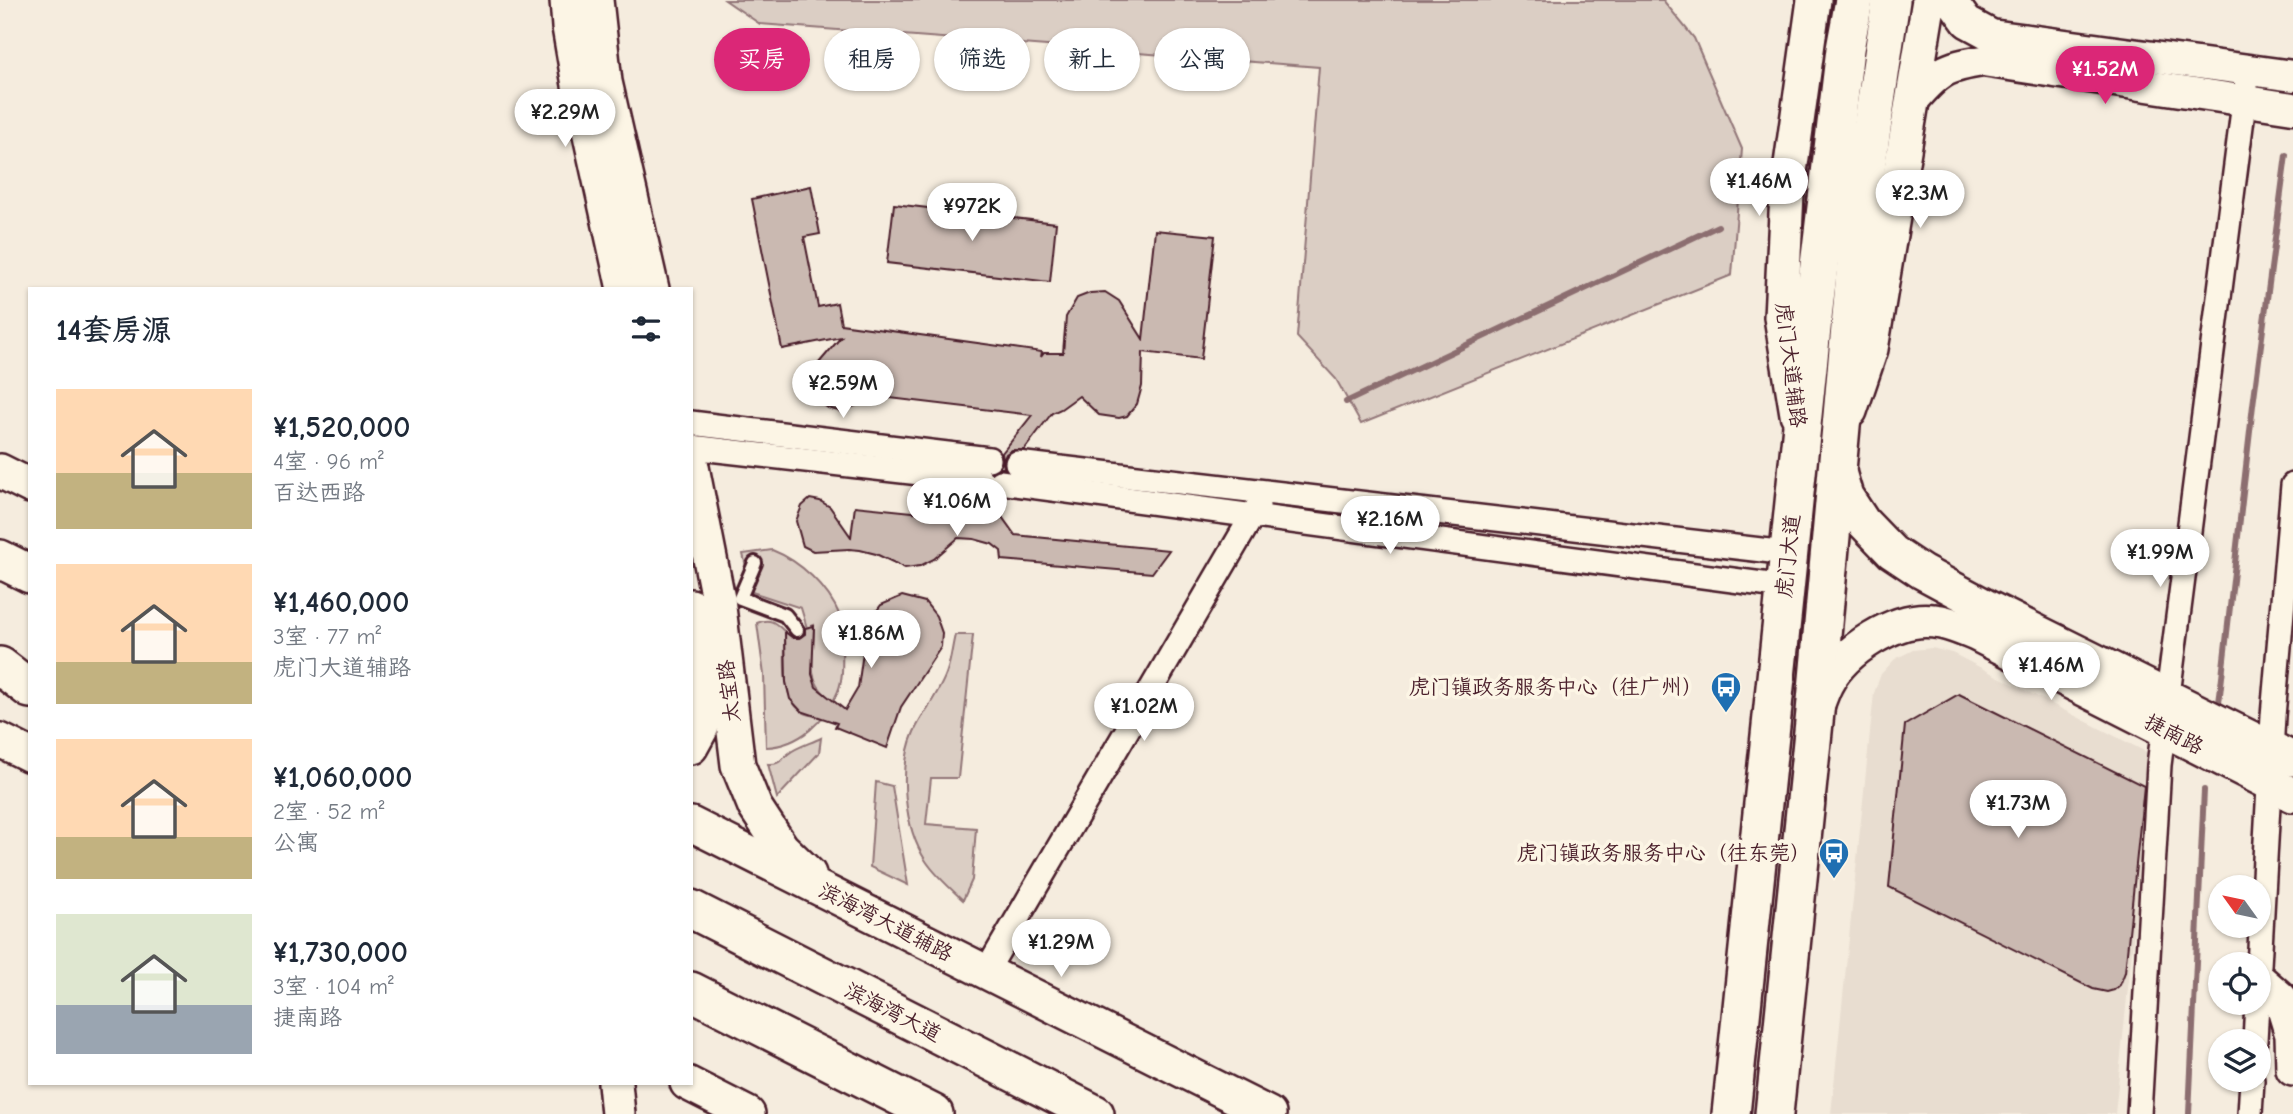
<!DOCTYPE html>
<html lang="zh">
<head>
<meta charset="utf-8">
<style>
  :root { --surface:#fff; --page:#f2f2f3; --text:#1f2937; --muted:#747a83; --accent:#db2777 }
  body { margin:0; font-family:"Comic Neue","LXGW WenKai TC",sans-serif; background:var(--page); color:var(--text); height:100vh; display:flex; flex-direction:column; font-size:26px; white-space:nowrap }
  * { box-sizing:border-box; margin:0 }
  p { font-size:23px; color:var(--muted) }
  .icon { flex:none; width:38px; height:38px; fill:none; stroke:currentColor; stroke-width:2; stroke-linecap:round; stroke-linejoin:round }
  .map { position:relative; flex:1; overflow:hidden }
  .side { position:absolute; left:28px; top:287px; width:665px; height:798px; display:flex; flex-direction:column; background:var(--surface); border-radius:0px; box-shadow:0 2px 5px #0004 }
  .side>* { flex:none }
  .top-card { position:absolute; left:714px; top:28px; width:665px; height:63px; display:flex; gap:14px }
  .needle { width:46px; rotate:303deg }
  .buttons { position:absolute; left:2208px; top:875px; display:grid; gap:14px }
  .buttons a { display:grid; place-items:center; width:63px; height:63px; border-radius:50%; background:var(--surface); box-shadow:0 2px 5px #0004; font-size:35px }
  .price { position:absolute; translate:-50% -60px; padding:0 16px; border-radius:24px; background:#fff; color:#222; font-size:23px; line-height:46px; filter:drop-shadow(0 2px 4px #0008) }
  .price::after { content:''; position:absolute; left:50%; top:42px; width:21px; height:16px; margin-left:-10px; background:inherit; clip-path:polygon(0 0,100% 0,50% 100%) }
  .price.on { background:var(--accent); color:#fff }
  ul { padding:0; list-style:none }
  li { display:flex; align-items:center; gap:21px; height:175px; padding:0 28px }
  li span { display:grid; place-items:center; flex:none; width:196px; height:140px; border-radius:0px; color:#555 }
  li>.icon { margin-inline-start:auto }
  span .icon { width:84px; height:84px; fill:#fffc; stroke-width:1 }
  li b { font-size:30px }
  h2 { display:flex; justify-content:space-between; align-items:center; height:84px; padding:0 28px; font-size:30px }
  .chip { padding:0 24px; border-radius:32px; background:var(--surface); box-shadow:0 2px 5px #0004; font-size:24px; line-height:63px }
  .chip.on { background:var(--accent); color:#fff }
  .map>svg:first-child { display:block }
  .built { fill:#e8ddd0 }
  .green { fill:#dbcec4; stroke:#927678; stroke-width:2 }
  .lines { fill:none; stroke-linecap:round; stroke-linejoin:round }
  .stream { stroke:#8c6e70; stroke-width:6 }
  .building { fill:#cab9b1; stroke:#4a1f2b; stroke-width:2 }
  .service-casing { stroke:#4a1f2b; stroke-width:18 }
  .minor-casing { stroke:#4a1f2b; stroke-width:28 }
  .tertiary-casing { stroke:#4a1f2b; stroke-width:35 }
  .secondary-casing { stroke:#4a1f2b; stroke-width:38 }
  .primary-casing { stroke:#4a1f2b; stroke-width:42 }
  .service { stroke:#fcf5e5; stroke-width:12 }
  .minor { stroke:#fcf5e5; stroke-width:23 }
  .tertiary { stroke:#fcf5e5; stroke-width:30 }
  .secondary { stroke:#fcf5e5; stroke-width:33 }
  .primary { stroke:#fcf5e5; stroke-width:37 }
  .labels { text-anchor:middle; stroke-width:7; stroke-linejoin:round; paint-order:stroke }
  .street-label { font-size:21px; fill:#4a1f2b; stroke:#fcf5e5 }
  .poi-label { font-size:21px; fill:#4a1f2b; stroke:#fcf5e5; text-anchor:end }
</style>
</head>
<body>
<div class="map">
<svg width="2293" height="1114" viewBox="0 0 2293 1114">
  <rect width="100%" height="100%" fill="#f5ecde"/>
  <filter id="ink" filterUnits="userSpaceOnUse"><feTurbulence type="fractalNoise" baseFrequency=".0143" numOctaves="2"/><feDisplacementMap in="SourceGraphic" scale="14" xChannelSelector="R" yChannelSelector="G"/><feConvolveMatrix kernelMatrix="1 2 1 2 8 2 1 2 1" color-interpolation-filters="sRGB"/></filter>
  <g filter="url(#ink)">
    <path class="built" d="M 1932,648 L 1952,653 L 2152,755 L 2115,1114 L 1831,1114 L 1874,693 L 1881,674 L 1895,659 L 1913,650 Z"/>
    <g class="green">
      <path d="M 725,0 L 1663,0 L 1694,38 L 1742,149 L 1732,275 L 1361,424 L 1336,379 L 1297,337 L 1319,67 L 760,24 Z"/>
      <path d="M 772,550 C 800,561 828,587 840,616 C 843,623 842,634 842,642 C 842,657 844,677 838,691 C 826,721 799,746 766,747 L 764,675 L 757,623 C 770,617 776,623 785,632 C 786,655 779,695 801,711 C 806,715 815,716 822,718 L 827,696 C 804,677 815,653 814,625 L 807,628 L 801,608 L 752,592 L 743,554 Z"/>
      <path d="M 955,635 L 973,635 L 958,778 L 931,778 L 926,824 L 976,828 L 972,880 L 963,900 C 950,888 936,876 926,861 C 904,828 898,768 914,732 C 923,712 940,693 947,671 C 951,660 952,647 955,635 Z"/>
      <path d="M 821,738 L 819,753 L 777,798 L 768,764 C 779,765 781,760 788,754 C 796,747 811,743 821,738 Z"/>
      <path d="M 876,782 L 892,786 L 908,885 L 870,867 Z"/>
    </g>
    <g class="lines">
      <g class="stream">
        <path d="M 1346,402 L 1718,226"/>
        <path d="M 2219,703 L 2253,405 L 2286,155"/>
        <path d="M 2189,1114 L 2204,790"/>
      </g>
    </g>
    <g class="building">
      <path d="M 811,186 L 820,234 L 804,237 L 818,307 L 837,303 L 841,324 L 1042,352 L 1041,357 L 1044,353 L 1063,353 L 1066,317 L 1077,298 L 1090,293 L 1105,292 L 1119,301 L 1143,339 L 1155,230 L 1215,236 L 1201,359 L 1143,352 L 1142,386 L 1137,404 L 1127,416 L 1119,418 L 1099,415 L 1079,396 L 1061,409 L 1052,413 L 1024,450 L 1012,450 L 1006,454 L 1003,461 L 1004,468 L 999,468 L 1003,461 L 1002,453 L 1032,415 L 865,395 L 859,404 L 842,412 L 828,408 L 819,401 L 811,387 L 813,370 L 841,337 L 782,349 L 752,199 Z"/>
      <path d="M 894,204 L 1056,223 L 1050,282 L 887,263 Z"/>
      <path d="M 989,491 L 992,494 L 979,512 L 1002,517 L 1015,535 L 1169,550 L 1152,573 L 1002,560 L 1001,551 L 992,544 L 974,539 L 958,538 L 934,559 L 920,566 L 905,568 L 876,554 L 860,550 L 849,549 L 813,551 L 803,546 L 796,521 L 802,506 L 810,499 L 820,501 L 830,507 L 851,537 L 855,506 L 951,516 L 970,493 L 980,494 Z"/>
      <path d="M 902,596 L 925,602 L 936,616 L 942,633 L 941,647 L 901,707 L 887,748 L 835,727 L 837,723 L 801,711 L 790,699 L 786,682 L 785,632 L 793,638 L 799,638 L 805,634 L 805,628 L 814,626 L 812,674 L 816,687 L 845,710 L 858,688 L 867,624 L 881,605 Z"/>
      <path d="M 1959,694 L 2144,786 L 2125,972 L 2120,985 L 2114,990 L 2107,992 L 2093,989 L 1889,887 L 1905,725 Z"/>
    </g>
    <g class="lines">
      <g class="service-casing">
        <path id="service" d="M 755,563 L 740,598 L 785,615 L 797,630"/>
      </g>
      <g class="minor-casing">
        <g id="minor">
          <path d="M 691,423 L 989,459"/>
          <path d="M 691,447 L 981,480"/>
          <path d="M 1017,463 L 1788,553"/>
          <path d="M 1000,482 L 1785,587"/>
          <path d="M 2259,966 L 2273,716 L 2293,485"/>
          <path d="M 986,972 L 1258,506"/>
          <path d="M 2255,1041 L 2257,1003"/>
          <path d="M 2139,1114 L 2159,765 L 2246,87"/>
          <path d="M 2250,1114 L 2252,1080"/>
        </g>
      </g>
      <g class="tertiary-casing">
        <g id="tertiary">
          <path d="M 1951,0 L 1967,22 L 1991,35 L 2293,76"/>
          <path d="M 1913,101 C 1938,72 1944,67 1983,61 L 2293,108"/>
        </g>
      </g>
      <g class="secondary-casing">
        <g id="secondary">
          <path d="M 567,0 L 569,27 L 579,85 L 624,289"/>
          <path d="M 596,0 L 605,82 L 652,289"/>
          <path d="M 1850,411 L 1871,349 L 1929,0"/>
          <path d="M 1797,414 L 1781,317 L 1787,193 L 1814,0"/>
          <path d="M 691,462 L 718,599 L 738,765 L 755,807 L 782,848 L 809,874"/>
          <path d="M 1837,465 L 1846,496 L 1863,522 L 1892,552 L 1922,572 L 1989,608 L 2293,759"/>
          <path d="M 0,471 L 30,486"/>
          <path d="M 691,606 L 704,703 L 701,729 L 691,747"/>
          <path d="M 1816,709 C 1819,701 1822,692 1826,684 C 1844,650 1896,616 1934,621 C 1948,622 1963,629 1976,634 L 2293,795"/>
          <path d="M 0,740 L 30,755"/>
          <path d="M 691,824 L 1269,1114"/>
          <path d="M 2259,980 L 2281,999 L 2292,1035 L 2293,1069"/>
          <path d="M 615,1083 L 618,1114"/>
          <path d="M 687,1083 L 748,1114"/>
        </g>
      </g>
      <g class="primary-casing">
        <g id="primary">
          <path d="M 0,559 L 30,574"/>
          <path d="M 0,666 L 30,689"/>
          <path d="M 691,909 L 1095,1114"/>
          <path d="M 691,991 L 934,1114"/>
          <path d="M 1731,1114 L 1815,299 L 1845,49 L 1854,0"/>
          <path d="M 1774,1114 L 1815,712 L 1862,196 L 1891,0"/>
        </g>
      </g>
      <use href="#service" class="service"/>
      <use href="#minor" class="minor"/>
      <use href="#tertiary" class="tertiary"/>
      <use href="#secondary" class="secondary"/>
      <use href="#primary" class="primary"/>
    </g>
  </g>
  <defs>
    <g id="bus-pin" transform="scale(1.575)"><path d="M0 17L-7.5 6A9.5 9.5 0 1 1 7.5 6Z" fill="#1f6fb2" stroke="#fcf5e5"/><path d="M-5-6H5V4H4V6H2V4H-2V6H-4V4H-5ZM-3.5-4V0h7V-4ZM-3.5 1.2v1.5H-2V1.2ZM2 1.2v1.5H3.5V1.2Z" fill="#fff"/></g>
  </defs>
  <g fill-rule="evenodd">
    <use href="#bus-pin" x="1726" y="687"/>
    <use href="#bus-pin" x="1834" y="853"/>
  </g>
  <g class="labels">
    <g class="street-label">
      <text transform="translate(1791 365) rotate(83)" y="7">虎门大道辅路</text>
      <text transform="translate(1788 556) rotate(-84)" y="7">虎门大道</text>
      <text transform="translate(729 691) rotate(-97)" y="7">太宝路</text>
      <text transform="translate(2174 734) rotate(27)" y="7">捷南路</text>
      <text transform="translate(886 922) rotate(27)" y="7">滨海湾大道辅路</text>
      <text transform="translate(893 1012) rotate(27)" y="7">滨海湾大道</text>
    </g>
    <g class="poi-label">
      <text x="1703" y="694">虎门镇政务服务中心（往广州）</text>
      <text x="1811" y="860">虎门镇政务服务中心（往东莞）</text>
    </g>
  </g>
</svg>
<div class="buttons">
<a><svg class="needle" viewBox="-14 -14 28 28"><path d="M0-13l5 13h-10z" fill="#e53935"/><path d="M0 13l5-13h-10z" fill="#747a83"/></svg></a>
<a><svg class="icon" aria-label="locate" viewBox="0 0 24 24"><circle cx="12" cy="12" r="6"/><path d="M12 2v4M12 18v4M2 12h4M18 12h4"/></svg></a>
<a><svg class="icon" aria-label="layers" viewBox="0 0 24 24"><path d="M12 4l9 5-9 5-9-5zM3 14l9 5 9-5"/></svg></a>
</div>
<b class="price on" style="left:2105px;top:106px">¥1.52M</b>
<b class="price" style="left:565px;top:149px">¥2.29M</b>
<b class="price" style="left:1759px;top:218px">¥1.46M</b>
<b class="price" style="left:1920px;top:230px">¥2.3M</b>
<b class="price" style="left:972px;top:243px">¥972K</b>
<b class="price" style="left:843px;top:420px">¥2.59M</b>
<b class="price" style="left:957px;top:538px">¥1.06M</b>
<b class="price" style="left:1390px;top:556px">¥2.16M</b>
<b class="price" style="left:2160px;top:589px">¥1.99M</b>
<b class="price" style="left:871px;top:670px">¥1.86M</b>
<b class="price" style="left:2051px;top:702px">¥1.46M</b>
<b class="price" style="left:1144px;top:743px">¥1.02M</b>
<b class="price" style="left:2018px;top:840px">¥1.73M</b>
<b class="price" style="left:1061px;top:979px">¥1.29M</b>
<div class="top-card">
<a class="chip on">买房</a>
<a class="chip">租房</a>
<a class="chip">筛选</a>
<a class="chip">新上</a>
<a class="chip">公寓</a>
</div>
<section class="side">
<h2>14套房源<svg class="icon" aria-label="filters" viewBox="0 0 24 24"><path d="M4 7h16M4 17h16"/><circle cx="9" cy="7" r="2"/><circle cx="15" cy="17" r="2"/></svg></h2>
<ul>
<li><span style="background:linear-gradient(#ffd9b3 60%,#c2b280 0)"><svg class="icon" aria-label="home" viewBox="0 0 24 24"><path d="M3 11l9-7 9 7M6 9v11h12V9"/></svg></span><div><b>¥1,520,000</b><p>4室 · 96 m²</p><p>百达西路</p></div></li>
<li><span style="background:linear-gradient(#ffd9b3 70%,#c2b280 0)"><svg class="icon" aria-label="home" viewBox="0 0 24 24"><path d="M3 11l9-7 9 7M6 9v11h12V9"/></svg></span><div><b>¥1,460,000</b><p>3室 · 77 m²</p><p>虎门大道辅路</p></div></li>
<li><span style="background:linear-gradient(#ffd9b3 70%,#c2b280 0)"><svg class="icon" aria-label="home" viewBox="0 0 24 24"><path d="M3 11l9-7 9 7M6 9v11h12V9"/></svg></span><div><b>¥1,060,000</b><p>2室 · 52 m²</p><p>公寓</p></div></li>
<li><span style="background:linear-gradient(#dfe7d0 65%,#9aa5b1 0)"><svg class="icon" aria-label="home" viewBox="0 0 24 24"><path d="M3 11l9-7 9 7M6 9v11h12V9"/></svg></span><div><b>¥1,730,000</b><p>3室 · 104 m²</p><p>捷南路</p></div></li>
</ul>
</section>
</div>
</body>
</html>
